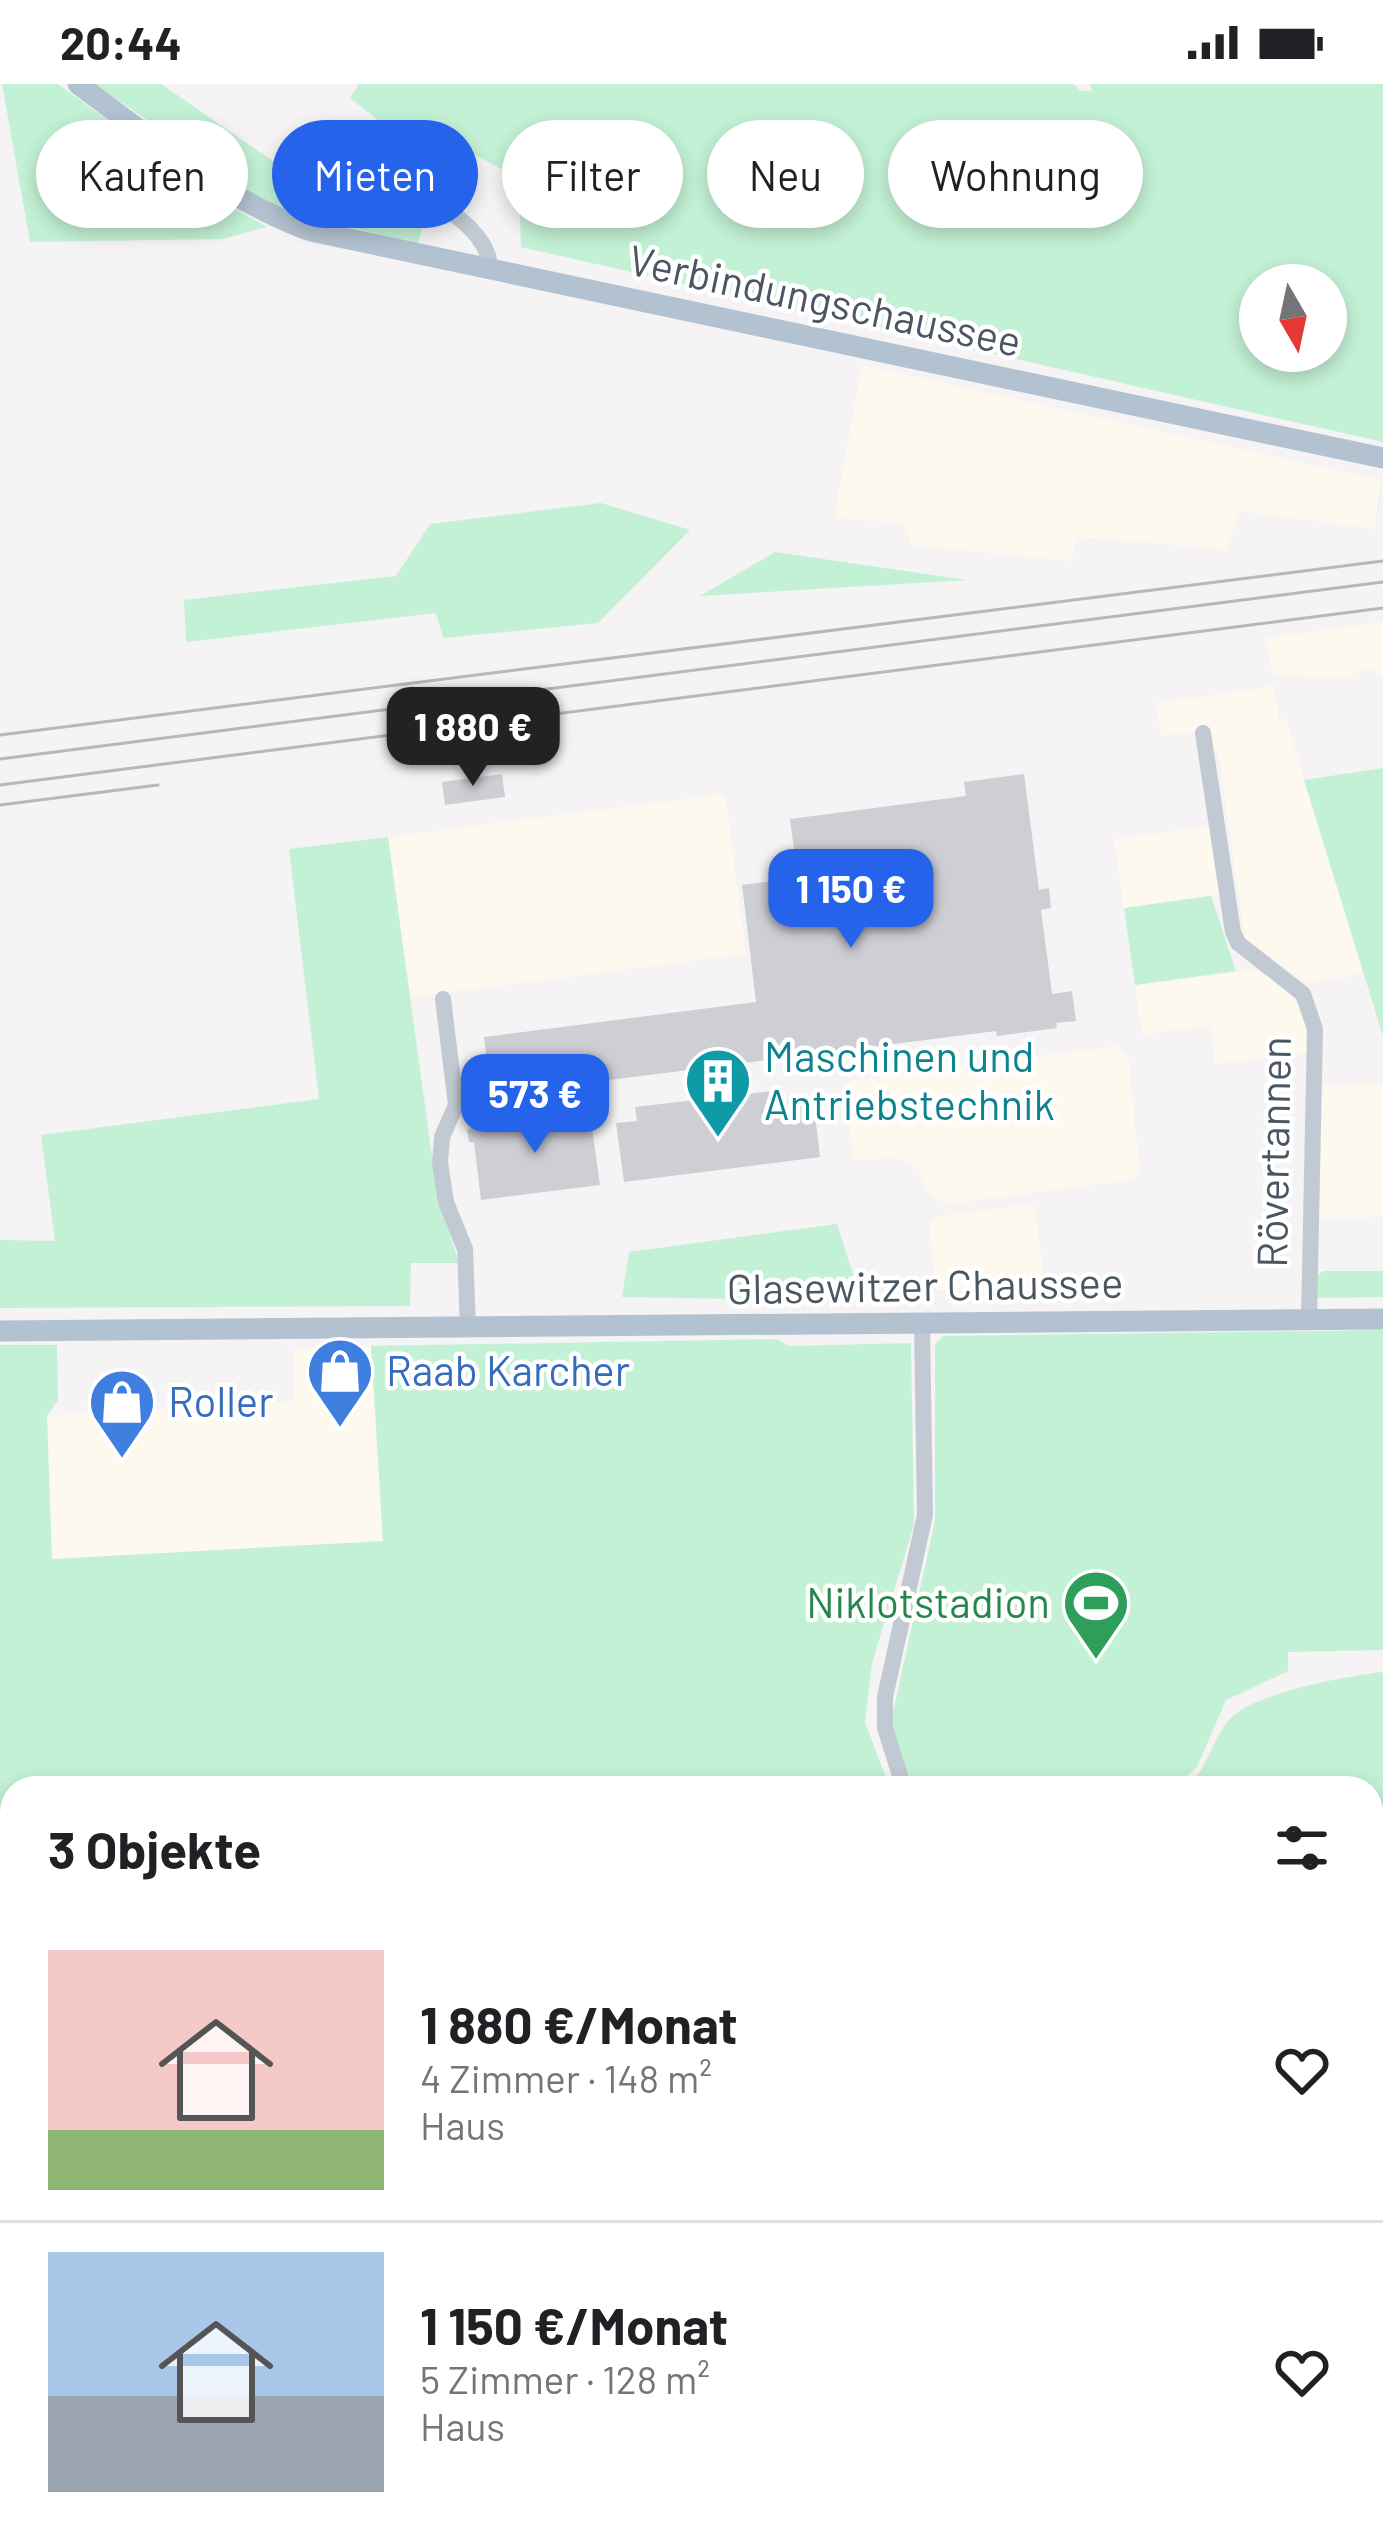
<!DOCTYPE html>
<html lang="de">
<head>
<meta charset="utf-8">
<style>
  :root { --surface:#fff; --page:#f2f2f2; --text:#202124; --muted:#757577; --line:#e0e0e0; --accent:#2563eb }
  body { margin:0; font-family:Barlow,sans-serif; background:var(--page); color:var(--text); height:100vh; display:flex; flex-direction:column; font-size:45px; white-space:nowrap }
  * { box-sizing:border-box; margin:0 }
  p { font-size:39px; color:var(--muted) }
  .icon { flex:none; width:66px; height:66px; fill:none; stroke:currentColor; stroke-width:2; stroke-linecap:round; stroke-linejoin:round }
  .map { position:relative; flex:1; overflow:hidden }
  .sheet { position:absolute; left:0px; top:1692px; width:1383px; height:768px; display:flex; flex-direction:column; background:var(--surface); border-radius:36px 36px 0 0; box-shadow:0 6px 18px #0003 }
  .sheet>* { flex:none }
  .hud { position:absolute; left:36px; top:36px; width:1311px; height:108px; display:flex; gap:24px }
  .needle { width:78px; rotate:171deg }
  .buttons { position:absolute; left:1239px; top:180px; display:grid; gap:24px }
  .buttons a { display:grid; place-items:center; width:108px; height:108px; border-radius:50%; background:var(--surface); box-shadow:0 6px 18px #0003; font-size:60px }
  .price { position:absolute; translate:-50% -102px; padding:0 27px; border-radius:24px; background:var(--accent); color:#fff; font-size:39px; line-height:78px; filter:drop-shadow(0 3px 6px #0008) }
  .price::after { content:''; position:absolute; left:50%; top:72px; width:36px; height:27px; margin-left:-18px; background:inherit; clip-path:polygon(0 0,100% 0,50% 100%) }
  .price.current { background:#222; color:#fff }
  ul { padding:0; list-style:none }
  li { display:flex; align-items:center; gap:36px; height:300px; padding:0 48px }
  li+li { border-top:3px solid var(--line) }
  li span { display:grid; place-items:center; flex:none; width:336px; height:240px; border-radius:0px; color:#555 }
  li>.icon { margin-inline-start:auto }
  span .icon { width:144px; height:144px; fill:#fffc; stroke-width:1 }
  li b { font-size:51px }
  h2 { display:flex; justify-content:space-between; align-items:center; height:144px; padding:0 48px; font-size:51px }
  .tag { padding:0 42px; border-radius:54px; background:var(--surface); box-shadow:0 6px 18px #0003; font-size:42px; line-height:108px }
  .tag.current { background:var(--accent); color:#fff }
  .status { display:flex; justify-content:space-between; align-items:center; height:84px; padding:0 60px; background:var(--surface); direction:ltr }
  .status svg { height:33px; fill:currentColor }
  .map>svg:first-child { display:block }
  .commercial { fill:#fdf9ef }
  .green { fill:#c3f1d5; fill-rule:evenodd }
  .building { fill:#cdcfd5 }
  .lines { fill:none; stroke-linecap:round; stroke-linejoin:round }
  .minor { stroke:#c1cad2; stroke-width:16 }
  .major { stroke:#b3c2d1; stroke-width:21 }
  .rail { stroke:#b5b8bd; stroke-width:3 }
  .labels { text-anchor:middle; stroke-width:9; stroke-linejoin:round; paint-order:stroke }
  .street-label { font-size:42px; fill:#4a5661; stroke:#fff }
  .culture-label { font-size:42px; fill:#0d838f; stroke:#fff; text-anchor:start }
  .shop-label { font-size:42px; fill:#366cbe; stroke:#fff; text-anchor:start }
  .leisure-label { font-size:42px; fill:#27864d; stroke:#fff; text-anchor:end }
</style>
</head>
<body>
<div class="status"><b>20:44</b><svg viewBox="0 0 49 12"><path d="M0 12V9h3v3zM5 12V6h3v6zM10 12V3h3v9zM15 12V0h3v12zM26 1h20v11H26zM47 4h2v5h-2z"/></svg></div>
<div class="map">
<svg width="1383" height="2460" viewBox="0 0 1383 2460">
  <rect width="100%" height="100%" fill="#f5f3f3"/>
  <g class="commercial">
    <path d="M 862,281 L 1380,396 L 1375,445 L 1241,427 L 1226,465 L 1078,453 L 1071,477 L 911,461 L 904,439 L 834,434 Z"/>
    <path d="M 1383,538 L 1383,593 L 1371,585 L 1359,586 L 1347,595 L 1272,590 L 1266,554 Z"/>
    <path d="M 1274,602 L 1279,636 L 1286,635 L 1363,888 L 1351,892 L 1305,898 L 1245,855 L 1218,667 L 1212,667 L 1208,646 L 1161,652 L 1156,619 Z"/>
    <path d="M 725,710 L 746,870 L 410,913 L 388,753 Z"/>
    <path d="M 1210,742 L 1220,810 L 1124,824 L 1114,755 Z"/>
    <path d="M 1255,886 L 1278,897 L 1304,927 L 1308,968 L 1215,980 L 1211,942 L 1142,950 L 1135,901 Z"/>
    <path d="M 1116,962 L 1128,973 L 1140,1088 L 1132,1096 L 944,1120 L 926,1106 L 921,1089 L 913,1081 L 898,1074 L 859,1076 L 853,1070 L 845,1001 L 849,997 Z"/>
    <path d="M 1383,1000 L 1383,1133 L 1315,1134 L 1321,1001 Z"/>
    <path d="M 1034,1120 L 1046,1207 L 936,1206 L 929,1141 L 936,1133 Z"/>
    <path d="M 371,1262 L 383,1458 L 51,1475 L 47,1332 L 295,1317 L 293,1265 Z"/>
  </g>
  <g class="green">
    <path d="M 2,0 L 58,0 L 211,111 L 267,143 L 223,155 L 30,158 Z"/>
    <path d="M 95,0 L 161,0 L 330,116 L 422,144 L 418,160 L 277,126 Z"/>
    <path d="M 359,0 L 1073,0 L 1081,7 L 1092,7 L 1089,0 L 1383,0 L 1383,358 L 521,163 L 519,110 L 514,92 L 417,40 L 387,43 L 350,14 ZM 1260,201 L 1326,201 L 1326,267 L 1260,267 Z"/>
    <path d="M 601,419 L 690,446 L 598,539 L 443,554 L 436,529 L 186,558 L 184,516 L 396,492 L 430,440 Z"/>
    <path d="M 775,468 L 967,496 L 700,512 Z"/>
    <path d="M 1383,684 L 1383,952 L 1304,696 Z"/>
    <path d="M 388,753 L 437,1109 L 459,1179 L 411,1179 L 410,1222 L 0,1224 L 0,1156 L 55,1157 L 41,1051 L 319,1015 L 289,765 Z"/>
    <path d="M 1211,812 L 1236,887 L 1135,901 L 1124,824 Z"/>
    <path d="M 837,1140 L 853,1190 L 843,1217 L 622,1213 L 629,1168 Z"/>
    <path d="M 1323,1187 L 1383,1187 L 1383,1213 L 1315,1214 L 1317,1192 Z"/>
    <path d="M 1383,1246 L 1383,1566 L 1288,1568 L 1288,1587 L 1226,1616 L 1197,1683 L 1173,1704 L 913,1704 L 890,1642 L 935,1437 L 935,1261 L 943,1252 Z"/>
    <path d="M 777,1255 L 789,1262 L 911,1259 L 914,1441 L 872,1579 L 865,1638 L 890,1704 L 12,1704 L 12,2448 L 1371,2448 L 1371,1704 L 1185,1704 C 1208,1686 1212,1654 1231,1634 C 1256,1608 1348,1592 1383,1588 L 1383,2460 L 0,2460 L 0,1261 L 57,1261 L 58,1316 L 47,1332 L 52,1475 L 383,1457 L 371,1262 Z"/>
  </g>
  <g class="building">
    <path d="M 502,690 L 505,713 L 445,721 L 442,698 Z"/>
    <path d="M 1024,690 L 1039,806 L 1049,804 L 1051,824 L 1041,826 L 1052,910 L 1072,907 L 1076,937 L 1056,939 L 1057,944 L 997,952 L 996,947 L 491,1011 L 484,953 L 756,918 L 742,801 L 798,794 L 790,735 L 966,712 L 964,698 Z"/>
    <path d="M 781,1006 L 783,1018 L 813,1014 L 820,1073 L 624,1098 L 616,1039 L 637,1037 L 635,1023 Z"/>
    <path d="M 590,1029 L 600,1101 L 481,1116 L 474,1058 L 469,1058 L 467,1045 Z"/>
  </g>
  <g class="lines">
    <g class="minor">
      <path d="M 284,138 L 327,107 L 382,86 C 417,110 492,139 490,187"/>
      <path d="M 1203,649 L 1233,848 L 1238,859 L 1303,910 L 1315,945 L 1309,1236"/>
      <path d="M 443,915 L 456,1021 L 442,1053 L 440,1079 L 446,1118 L 465,1165 L 468,1245"/>
      <path d="M 904,1704 L 885,1644 L 885,1613 L 925,1431 L 922,1241"/>
    </g>
    <g class="major">
      <path d="M 78,0 C 152,54 224,116 311,147 L 1383,374"/>
      <path d="M 0,1247 L 1383,1235"/>
    </g>
    <g class="rail">
      <path d="M 0,651 L 1383,477"/>
      <path d="M 0,675 L 1383,498"/>
      <path d="M 0,701 L 1383,524"/>
      <path d="M 0,721 L 158,701"/>
    </g>
  </g>
  <defs>
    <g id="building-pin" transform="scale(3.45)"><path d="M0 17L-7.5 6A9.5 9.5 0 1 1 7.5 6Z" fill="#0f9aa8" stroke="#fff"/><path d="M-4-6H4V6H1V3H-1V6H-4ZM-2.5-4.3h1.7v1.8h-1.7ZM.8-4.3h1.7v1.8H.8ZM-2.5-1h1.7V.8h-1.7ZM.8-1h1.7V.8H.8Z" fill="#fff"/></g>
    <g id="shop-pin" transform="scale(3.45)"><path d="M0 17L-7.5 6A9.5 9.5 0 1 1 7.5 6Z" fill="#3f7fe0" stroke="#fff"/><path d="M-5-2.5h2.3a2.7 3.5 0 0 1 5.4 0H5L5.5 6h-11ZM-1.5-2.5h3a1.5 2.3 0 0 0-3 0Z" fill="#fff"/></g>
    <g id="stadium-pin" transform="scale(3.45)"><path d="M0 17L-7.5 6A9.5 9.5 0 1 1 7.5 6Z" fill="#2e9e5b" stroke="#fff"/><path d="M0-5a6.5 5 0 1 0 0 10a6.5 5 0 1 0 0-10ZM-3.5-1.8h7v3.6h-7Z" fill="#fff"/></g>
  </defs>
  <g fill-rule="evenodd">
    <use href="#building-pin" x="718" y="997"/>
    <use href="#shop-pin" x="340" y="1287"/>
    <use href="#shop-pin" x="122" y="1318"/>
    <use href="#stadium-pin" x="1096" y="1519"/>
  </g>
  <g class="labels">
    <g class="street-label">
      <text transform="translate(825 217) rotate(12)" y="15">Verbindungschaussee</text>
      <text transform="translate(1274 1068) rotate(-89)" y="15">Rövertannen</text>
      <text transform="translate(925 1202) rotate(-1)" y="15">Glasewitzer Chaussee</text>
    </g>
    <g class="culture-label">
      <text x="764" y="988">Maschinen und<tspan x="764" dy="48">Antriebstechnik</tspan></text>
    </g>
    <g class="shop-label">
      <text x="386" y="1302">Raab Karcher</text>
      <text x="168" y="1333">Roller</text>
    </g>
    <g class="leisure-label">
      <text x="1050" y="1534">Niklotstadion</text>
    </g>
  </g>
</svg>
<div class="buttons">
<a><svg class="needle" viewBox="-14 -14 28 28"><path d="M0-13l5 13h-10z" fill="#e53935"/><path d="M0 13l5-13h-10z" fill="#757577"/></svg></a>
</div>
<b class="price current" style="left:473px;top:705px">1 880 €</b>
<b class="price" style="left:851px;top:867px">1 150 €</b>
<b class="price" style="left:535px;top:1072px">573 €</b>
<div class="hud">
<a class="tag">Kaufen</a>
<a class="tag current">Mieten</a>
<a class="tag">Filter</a>
<a class="tag">Neu</a>
<a class="tag">Wohnung</a>
</div>
<section class="sheet">
<h2>3 Objekte<svg class="icon" aria-label="filters" viewBox="0 0 24 24"><path d="M4 7h16M4 17h16"/><circle cx="9" cy="7" r="2"/><circle cx="15" cy="17" r="2"/></svg></h2>
<ul>
<li><span style="background:linear-gradient(#f6c9c9 75%,#8fb573 0)"><svg class="icon" aria-label="home" viewBox="0 0 24 24"><path d="M3 11l9-7 9 7M6 9v11h12V9"/></svg></span><div><b>1 880 €/Monat</b><p>4 Zimmer · 148 m²</p><p>Haus</p></div><svg class="icon" aria-label="heart" viewBox="0 0 24 24"><path d="M12 20l-8-8c-3-5 5-10 8-4 3-6 11-1 8 4z"/></svg></li>
<li><span style="background:linear-gradient(#a9c7e8 60%,#9aa5b1 0)"><svg class="icon" aria-label="home" viewBox="0 0 24 24"><path d="M3 11l9-7 9 7M6 9v11h12V9"/></svg></span><div><b>1 150 €/Monat</b><p>5 Zimmer · 128 m²</p><p>Haus</p></div><svg class="icon" aria-label="heart" viewBox="0 0 24 24"><path d="M12 20l-8-8c-3-5 5-10 8-4 3-6 11-1 8 4z"/></svg></li>
</ul>
</section>
</div>
</body>
</html>
